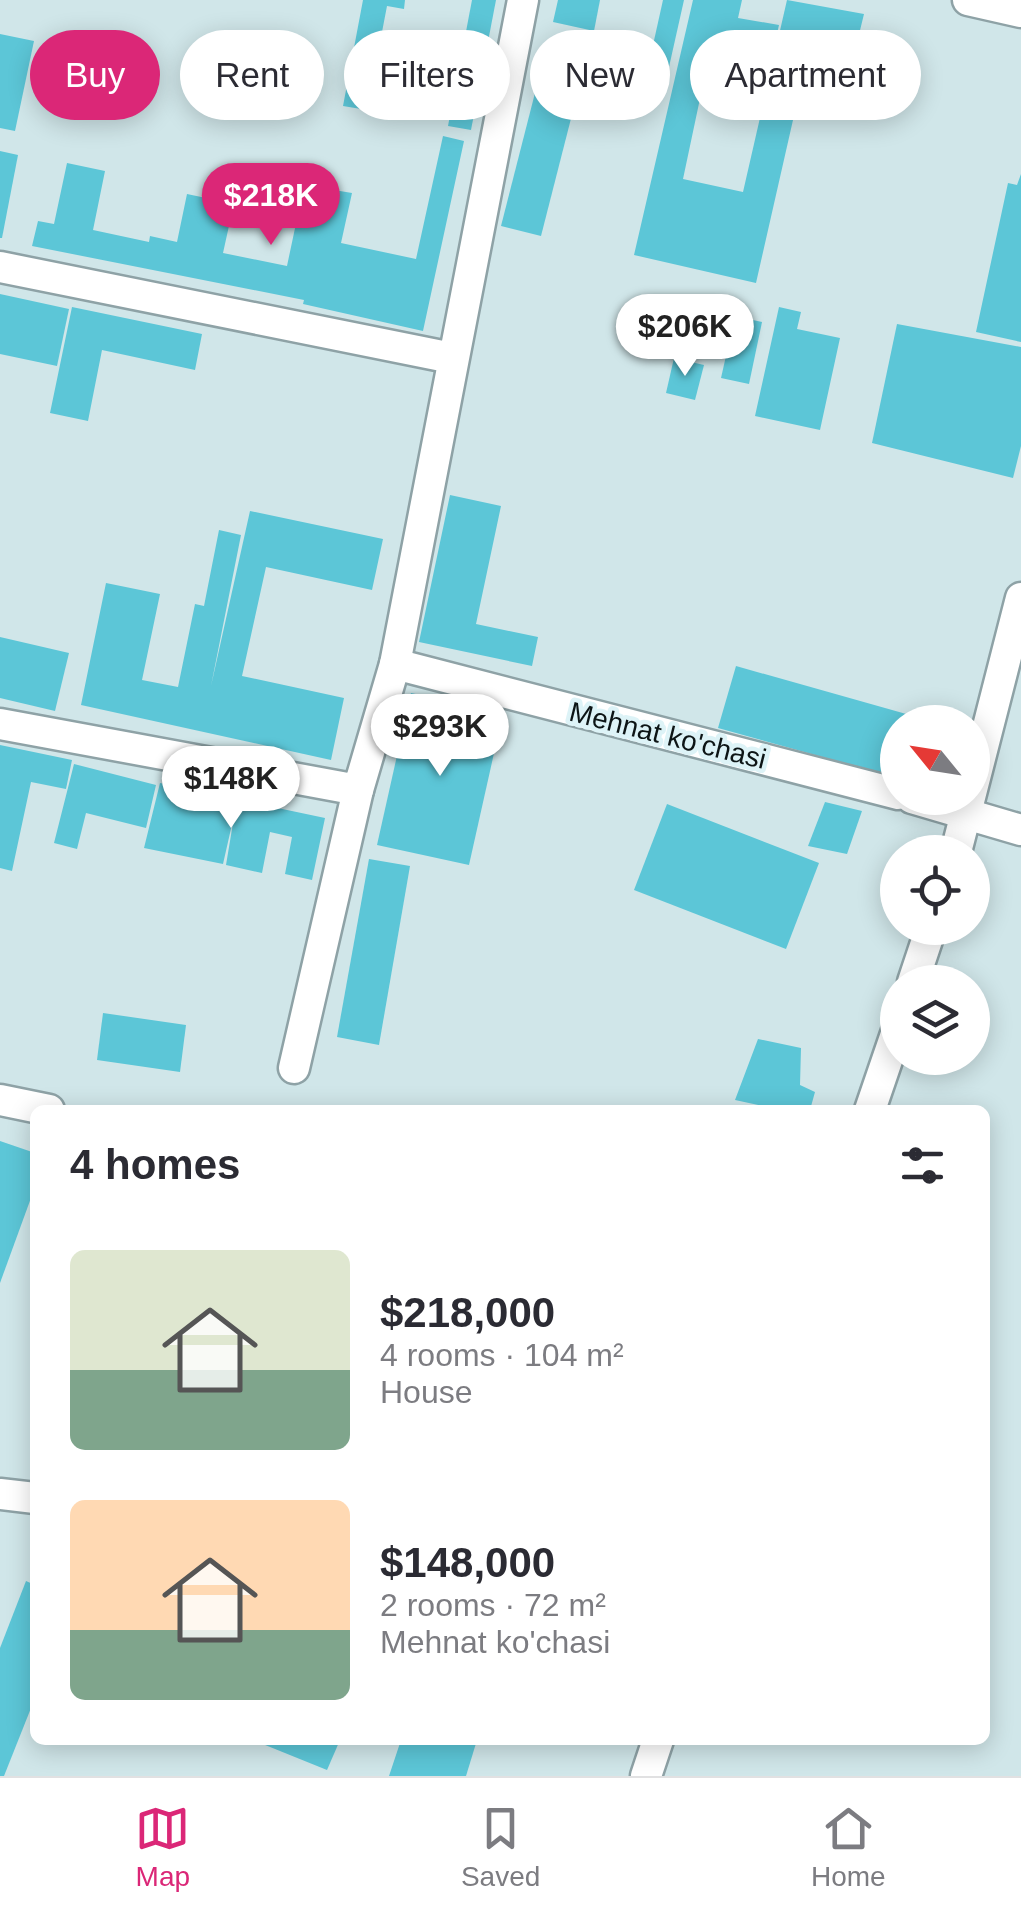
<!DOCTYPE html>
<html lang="en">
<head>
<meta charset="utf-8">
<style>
  :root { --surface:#fff; --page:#f7f7f7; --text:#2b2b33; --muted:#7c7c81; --line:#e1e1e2; --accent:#db2777 }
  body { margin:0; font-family:Helvetica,sans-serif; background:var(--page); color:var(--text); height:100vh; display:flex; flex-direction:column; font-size:38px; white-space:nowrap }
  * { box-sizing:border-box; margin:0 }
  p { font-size:32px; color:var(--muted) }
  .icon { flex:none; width:55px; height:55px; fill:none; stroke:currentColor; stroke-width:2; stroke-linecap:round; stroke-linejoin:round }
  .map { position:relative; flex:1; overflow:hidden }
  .panel { position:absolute; left:30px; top:1105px; width:960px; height:640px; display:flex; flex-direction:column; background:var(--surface); border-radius:15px; box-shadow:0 5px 25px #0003 }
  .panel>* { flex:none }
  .guide { position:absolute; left:30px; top:30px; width:962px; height:90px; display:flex; gap:20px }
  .needle { width:65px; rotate:300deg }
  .fabs { position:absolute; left:880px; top:705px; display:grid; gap:20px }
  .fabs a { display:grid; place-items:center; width:110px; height:110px; border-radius:50%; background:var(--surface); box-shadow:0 5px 25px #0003; font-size:50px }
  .price { position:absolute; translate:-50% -85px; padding:0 22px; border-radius:35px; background:#fff; color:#222; font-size:32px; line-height:65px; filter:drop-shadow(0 2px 5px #0008) }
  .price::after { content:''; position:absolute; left:50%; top:60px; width:30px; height:22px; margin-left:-15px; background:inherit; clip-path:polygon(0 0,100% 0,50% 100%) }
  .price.selected { background:var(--accent); color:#fff }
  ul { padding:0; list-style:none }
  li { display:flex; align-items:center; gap:30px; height:250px; padding:0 40px }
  li span { display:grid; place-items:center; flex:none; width:280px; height:200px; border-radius:15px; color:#555 }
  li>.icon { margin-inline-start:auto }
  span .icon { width:120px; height:120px; fill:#fffc; stroke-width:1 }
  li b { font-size:42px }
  h2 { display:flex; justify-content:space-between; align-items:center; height:120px; padding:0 40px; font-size:42px }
  .tag { padding:0 35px; border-radius:45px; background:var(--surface); box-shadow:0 5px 25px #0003; font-size:35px; line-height:90px }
  .tag.selected { background:var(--accent); color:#fff }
  .dock { display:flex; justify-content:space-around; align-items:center; height:140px; border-top:2px solid var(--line); background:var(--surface); font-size:28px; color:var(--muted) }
  .dock a { display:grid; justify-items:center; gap:5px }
  .dock .selected { color:var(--accent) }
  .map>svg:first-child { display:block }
  .building { fill:#5cc6d7 }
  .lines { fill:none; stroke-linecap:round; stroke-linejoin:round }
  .minor-casing { stroke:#8ea2a6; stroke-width:35 }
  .minor { stroke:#fff; stroke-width:30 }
  .labels { text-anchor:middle; stroke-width:9; stroke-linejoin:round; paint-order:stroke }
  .street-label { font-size:28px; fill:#0d1516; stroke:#ddf3f7 }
</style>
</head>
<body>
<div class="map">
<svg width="1021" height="1776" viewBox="0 0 1021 1776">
  <rect width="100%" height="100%" fill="#d0e6e9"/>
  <g class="building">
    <path d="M 363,0 L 405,0 L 404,9 L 387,6 L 367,110 L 343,106 Z"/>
    <path d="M 472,0 L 496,0 L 471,130 L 448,126 Z"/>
    <path d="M 558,0 L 600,0 L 594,31 L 553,22 Z"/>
    <path d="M 663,0 L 684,0 L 669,67 L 649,63 Z"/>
    <path d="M 693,0 L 742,0 L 738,18 L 779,25 L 769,70 L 709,56 L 683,179 L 743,192 L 787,0 L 864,14 L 841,108 L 798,98 L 756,283 L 634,255 Z"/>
    <path d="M 0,34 L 34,41 L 15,131 L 0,128 Z"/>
    <path d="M 536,89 L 576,99 L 541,236 L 501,226 Z"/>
    <path d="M 443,136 L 464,141 L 423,331 L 303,304 L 304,300 L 32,246 L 38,221 L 54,224 L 67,163 L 105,171 L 93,230 L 149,242 L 150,236 L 177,242 L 187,194 L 206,198 L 210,179 L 238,185 L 223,253 L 287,266 L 298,214 L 319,218 L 328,189 L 352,193 L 341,243 L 416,259 Z"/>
    <path d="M 0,151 L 18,155 L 2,238 L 0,238 Z"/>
    <path d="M 1021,174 L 1021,342 L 976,332 L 1008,183 L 1017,185 Z"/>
    <path d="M 0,294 L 69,309 L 57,366 L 0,354 Z"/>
    <path d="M 72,307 L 202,334 L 195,370 L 102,350 L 88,421 L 50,413 Z"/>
    <path d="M 779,307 L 801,312 L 797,329 L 840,338 L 820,430 L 755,416 Z"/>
    <path d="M 735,316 L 762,322 L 749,384 L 721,378 Z"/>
    <path d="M 897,324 L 1021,347 L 1021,446 L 1013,478 L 872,443 Z"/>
    <path d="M 674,358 L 704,365 L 695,400 L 666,393 Z"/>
    <path d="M 450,495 L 501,506 L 476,624 L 538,637 L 532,666 L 419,642 Z"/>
    <path d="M 250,511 L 383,539 L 372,590 L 266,567 L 242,676 L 344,698 L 331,760 L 81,705 L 106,583 L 160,594 L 142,680 L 178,687 L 195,604 L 204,606 L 219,530 L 241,535 L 211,686 Z"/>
    <path d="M 0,637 L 69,653 L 55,711 L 0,698 Z"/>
    <path d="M 736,666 L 931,721 L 931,722 L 898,722 L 898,778 L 718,728 Z"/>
    <path d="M 411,693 L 503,713 L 469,865 L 377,845 Z"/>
    <path d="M 0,745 L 72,760 L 66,789 L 31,782 L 12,871 L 0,868 Z"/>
    <path d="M 74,764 L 156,785 L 146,828 L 86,813 L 77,849 L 54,843 Z"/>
    <path d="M 160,783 L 325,818 L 312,880 L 285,874 L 292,837 L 270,832 L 262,873 L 226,865 L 235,811 L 223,864 L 144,848 Z"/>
    <path d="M 825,802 L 862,811 L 847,854 L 808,846 Z"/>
    <path d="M 667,804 L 819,863 L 786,949 L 634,890 Z"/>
    <path d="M 369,859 L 410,866 L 379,1045 L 337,1037 Z"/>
    <path d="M 103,1013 L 186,1025 L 180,1072 L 97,1060 Z"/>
    <path d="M 758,1039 L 801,1048 L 800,1085 L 815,1092 L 810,1110 L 782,1110 L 735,1100 Z"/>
    <path d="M 0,1141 L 35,1153 L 35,1187 L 0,1283 Z"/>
    <path d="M 26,1581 L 35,1585 L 35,1698 L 4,1776 L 0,1776 L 0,1648 Z"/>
    <path d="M 253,1740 L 340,1740 L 327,1770 Z"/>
    <path d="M 401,1740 L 477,1740 L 466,1776 L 389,1776 Z"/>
  </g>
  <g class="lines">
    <g class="minor-casing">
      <g id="minor">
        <path d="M 968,0 L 1021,12"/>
        <path d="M 0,267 L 452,358"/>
        <path d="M 395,664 L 523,0"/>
        <path d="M 0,724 L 358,790 L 395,664 L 898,794"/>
        <path d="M 912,798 L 1021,830"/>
        <path d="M 956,852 L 1021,598"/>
        <path d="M 913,982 L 931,928"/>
        <path d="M 294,1068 L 358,790"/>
        <path d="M 0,1100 L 49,1110"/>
        <path d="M 870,1110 L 898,1028"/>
        <path d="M 0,1494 L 35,1498"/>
        <path d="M 646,1776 L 658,1740"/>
      </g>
    </g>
    <use href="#minor" class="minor"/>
  </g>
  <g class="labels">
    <g class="street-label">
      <text transform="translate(668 735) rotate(14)" y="10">Mehnat ko'chasi</text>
    </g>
  </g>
</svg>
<div class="fabs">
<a><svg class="needle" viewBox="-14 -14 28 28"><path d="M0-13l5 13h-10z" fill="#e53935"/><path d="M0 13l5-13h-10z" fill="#7c7c81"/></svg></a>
<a><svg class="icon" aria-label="locate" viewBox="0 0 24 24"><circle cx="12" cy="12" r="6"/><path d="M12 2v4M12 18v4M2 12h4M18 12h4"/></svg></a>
<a><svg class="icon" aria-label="layers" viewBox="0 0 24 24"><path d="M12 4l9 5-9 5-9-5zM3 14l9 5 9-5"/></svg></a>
</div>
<b class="price selected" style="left:271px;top:248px">$218K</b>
<b class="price" style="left:685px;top:379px">$206K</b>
<b class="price" style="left:440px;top:779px">$293K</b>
<b class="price" style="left:231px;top:831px">$148K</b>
<div class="guide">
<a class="tag selected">Buy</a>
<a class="tag">Rent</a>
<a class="tag">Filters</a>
<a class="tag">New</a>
<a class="tag">Apartment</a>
</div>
<section class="panel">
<h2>4 homes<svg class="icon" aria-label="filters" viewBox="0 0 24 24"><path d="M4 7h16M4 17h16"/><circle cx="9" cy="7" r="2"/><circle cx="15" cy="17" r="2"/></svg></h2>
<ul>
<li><span style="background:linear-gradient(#dfe7d0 60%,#7fa58c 0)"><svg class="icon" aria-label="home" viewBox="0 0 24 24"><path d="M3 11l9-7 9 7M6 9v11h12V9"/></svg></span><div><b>$218,000</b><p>4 rooms · 104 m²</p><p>House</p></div></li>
<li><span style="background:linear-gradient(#ffd9b3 65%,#7fa58c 0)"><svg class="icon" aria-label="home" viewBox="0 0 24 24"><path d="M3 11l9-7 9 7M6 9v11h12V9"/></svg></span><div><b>$148,000</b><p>2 rooms · 72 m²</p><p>Mehnat ko'chasi</p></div></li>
</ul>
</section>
</div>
<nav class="dock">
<a class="selected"><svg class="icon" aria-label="map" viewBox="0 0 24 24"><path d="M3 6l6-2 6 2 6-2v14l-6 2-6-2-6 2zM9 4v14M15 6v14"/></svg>Map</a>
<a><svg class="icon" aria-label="saved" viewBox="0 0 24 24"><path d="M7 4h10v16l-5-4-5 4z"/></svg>Saved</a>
<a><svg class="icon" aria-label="home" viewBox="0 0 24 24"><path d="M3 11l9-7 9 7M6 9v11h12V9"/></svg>Home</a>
</nav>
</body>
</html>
